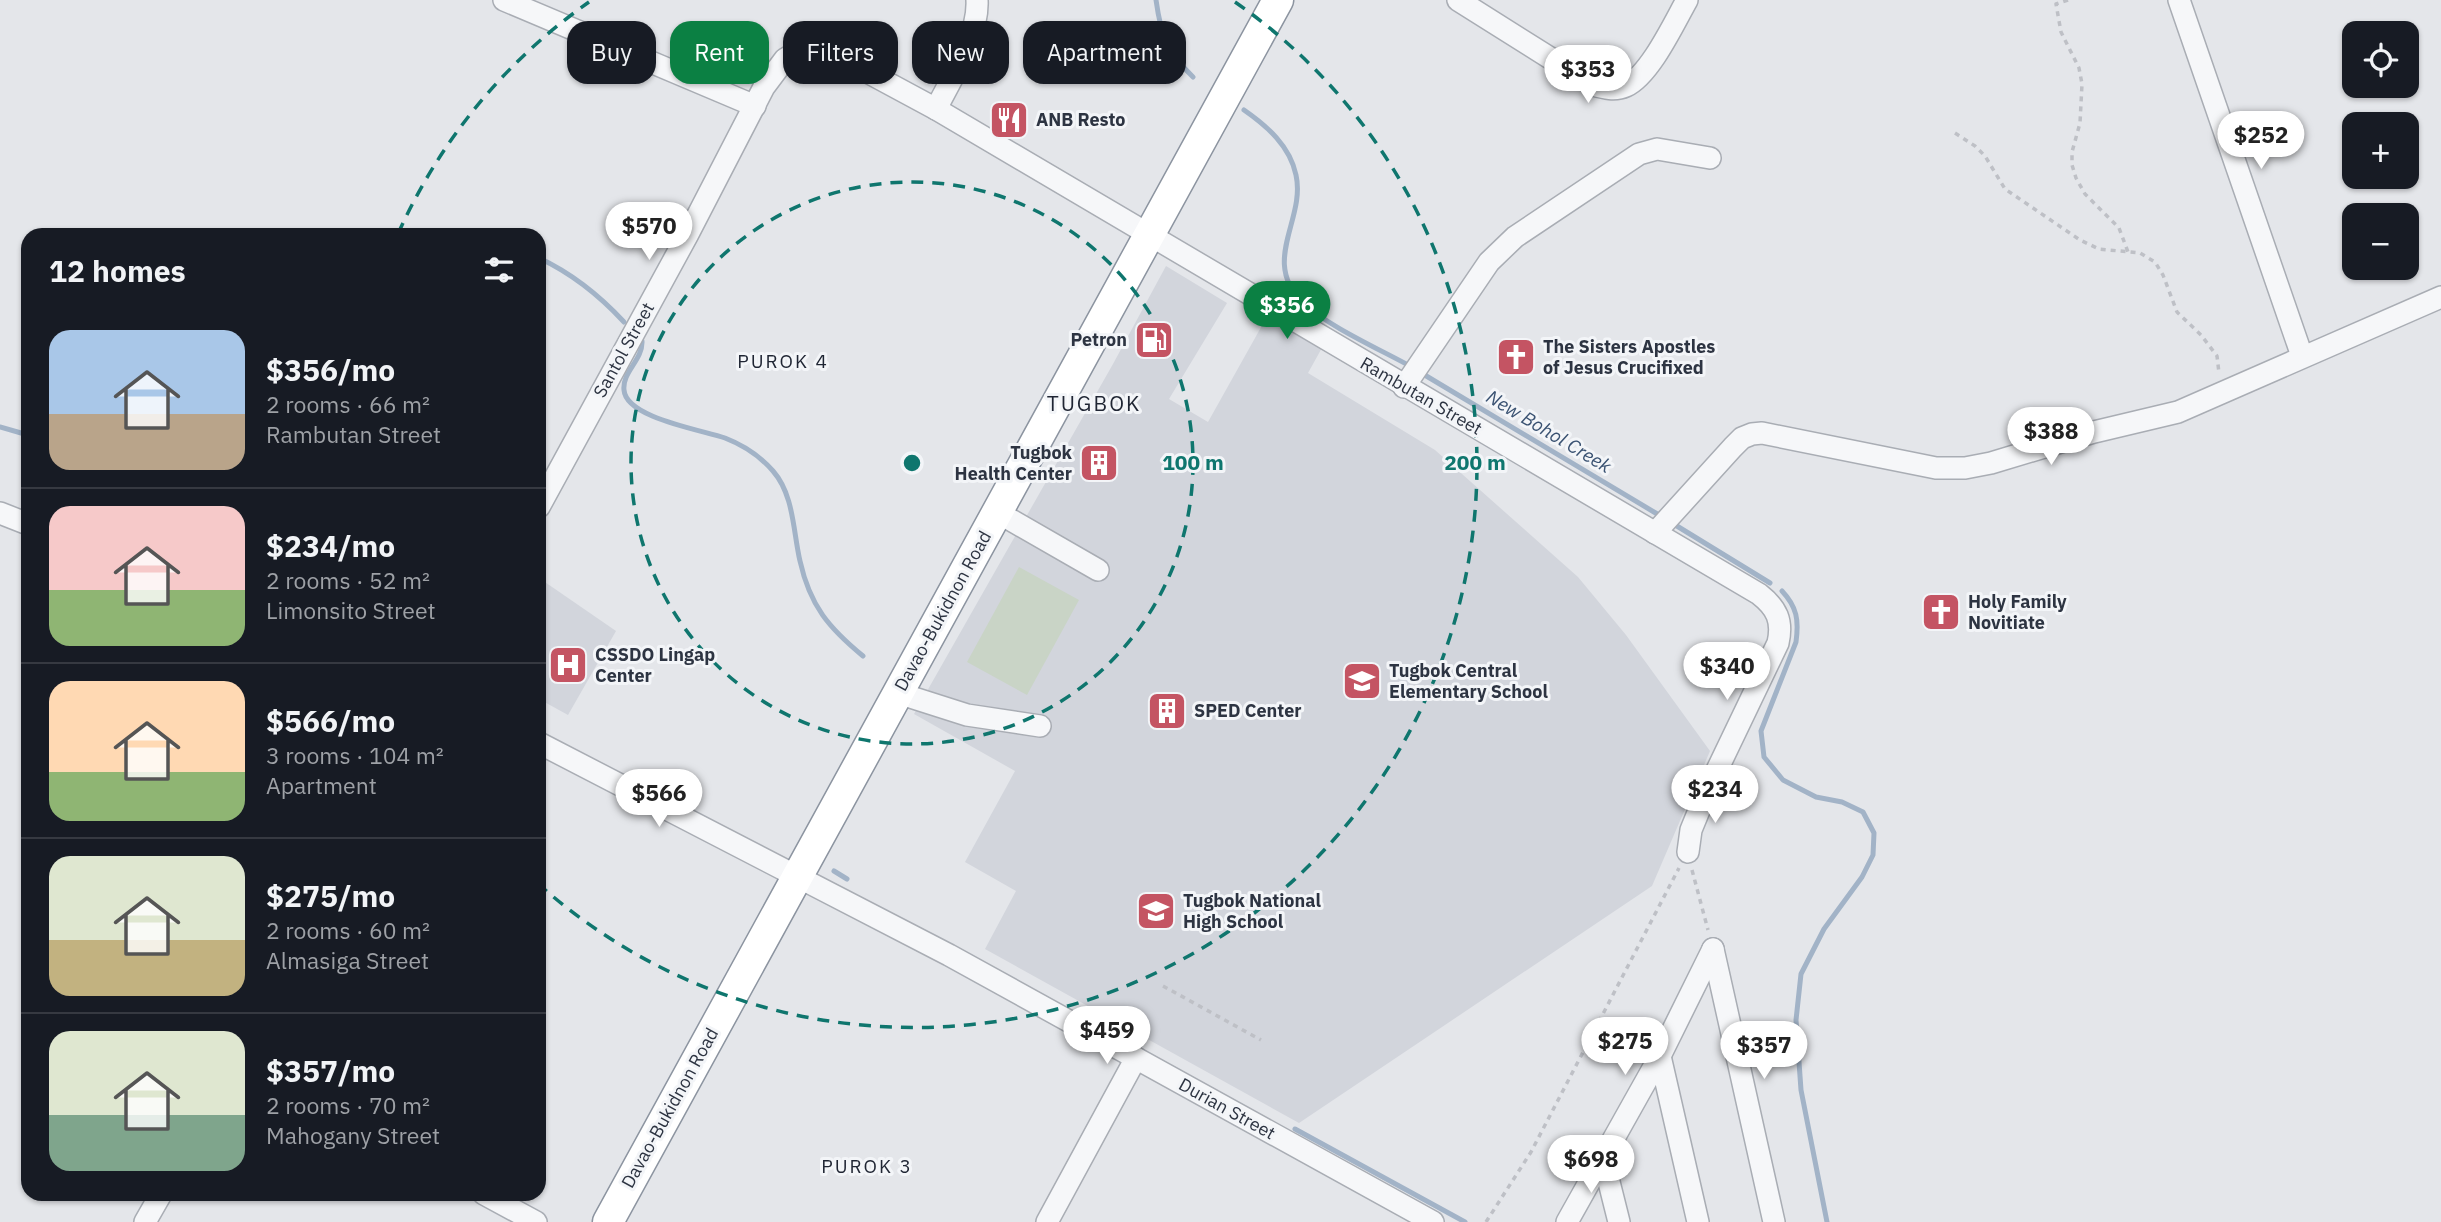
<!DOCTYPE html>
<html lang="en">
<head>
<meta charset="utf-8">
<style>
  :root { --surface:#171b24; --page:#242831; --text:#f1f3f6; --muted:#9ea1a6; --line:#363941; --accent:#0b8043 }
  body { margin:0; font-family:"IBM Plex Sans",sans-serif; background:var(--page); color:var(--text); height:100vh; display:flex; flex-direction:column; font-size:26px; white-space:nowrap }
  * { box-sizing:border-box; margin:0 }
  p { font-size:23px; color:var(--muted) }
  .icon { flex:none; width:38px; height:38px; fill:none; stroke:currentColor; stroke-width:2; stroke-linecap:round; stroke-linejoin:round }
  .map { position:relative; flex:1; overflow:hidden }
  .side { position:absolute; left:21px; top:228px; width:525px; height:973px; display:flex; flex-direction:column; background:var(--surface); border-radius:21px; box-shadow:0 2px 5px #0004 }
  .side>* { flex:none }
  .top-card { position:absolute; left:567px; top:21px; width:665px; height:63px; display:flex; gap:14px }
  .fabs { position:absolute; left:2342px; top:21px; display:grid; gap:14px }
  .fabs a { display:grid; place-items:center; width:77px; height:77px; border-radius:14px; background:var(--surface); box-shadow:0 2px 5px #0004; font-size:35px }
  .price { position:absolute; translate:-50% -60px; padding:0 16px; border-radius:24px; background:#fff; color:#222; font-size:23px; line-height:46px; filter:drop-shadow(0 2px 4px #0008) }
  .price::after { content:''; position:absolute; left:50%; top:42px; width:21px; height:16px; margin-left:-10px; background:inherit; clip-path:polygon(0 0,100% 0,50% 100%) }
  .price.active { background:var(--accent); color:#fff }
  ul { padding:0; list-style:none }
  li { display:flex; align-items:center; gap:21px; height:175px; padding:0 28px }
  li+li { border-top:2px solid var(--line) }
  li span { display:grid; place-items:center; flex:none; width:196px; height:140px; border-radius:21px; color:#555 }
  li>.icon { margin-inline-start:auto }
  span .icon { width:84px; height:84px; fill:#fffc; stroke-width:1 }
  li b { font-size:30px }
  h2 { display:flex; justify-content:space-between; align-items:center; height:84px; padding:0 28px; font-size:30px }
  .chip { padding:0 24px; border-radius:21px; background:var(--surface); box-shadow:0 2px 5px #0004; font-size:24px; line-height:63px }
  .chip.active { background:var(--accent); color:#fff }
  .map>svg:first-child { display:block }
  .built { fill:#d2d5dc }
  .green { fill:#c9d4c6 }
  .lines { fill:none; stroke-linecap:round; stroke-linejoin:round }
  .stream { stroke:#a2b3c7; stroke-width:5 }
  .minor-casing { stroke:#a9adb4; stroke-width:24 }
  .highway-casing { stroke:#8c94a0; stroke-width:33 }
  .path { stroke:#bec0c6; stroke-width:3.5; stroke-dasharray:5 5; stroke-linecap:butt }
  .minor { stroke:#f6f7f9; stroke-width:21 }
  .highway { stroke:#fff; stroke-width:30 }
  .ring { fill:none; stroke:#0f766e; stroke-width:3.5; stroke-dasharray:12 9 }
  .labels { text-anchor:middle; stroke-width:6; stroke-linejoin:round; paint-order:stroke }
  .poi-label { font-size:18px; font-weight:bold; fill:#2d3442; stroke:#f3f5f8; text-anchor:start }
  .street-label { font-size:18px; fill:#2d3442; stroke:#f3f5f8 }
  .neighbourhood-label { font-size:19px; letter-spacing:2px; fill:#1f2533; stroke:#f3f5f8 }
  .water-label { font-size:19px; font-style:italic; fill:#3a5272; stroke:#f3f5f8 }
  .quarter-label { font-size:21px; letter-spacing:2px; fill:#1f2533; stroke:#f3f5f8 }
  .centre { fill:#0f766e; stroke:#f3f5f8; stroke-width:3.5 }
  .ring-label { font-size:21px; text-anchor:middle; font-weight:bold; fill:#0f766e; stroke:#f3f5f8; stroke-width:6; stroke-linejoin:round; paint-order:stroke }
</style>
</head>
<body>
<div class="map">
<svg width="2441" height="1222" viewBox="0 0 2441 1222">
  <rect width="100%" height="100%" fill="#e4e6ea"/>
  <g class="built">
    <path d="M 1166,266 L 1227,303 L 1169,399 L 1208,422 L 1269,313 L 1323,346 L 1308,373 L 1435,450 L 1578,577 L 1626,635 L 1710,751 L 1652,886 L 1299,1123 L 985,949 L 1016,891 L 965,862 L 1015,771 L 914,714 L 1113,364 Z"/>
    <path d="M 539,578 L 616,631 L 568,715 L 539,699 Z"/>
  </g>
  <path class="green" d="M 1019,567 L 1079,600 L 1027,695 L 967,662 Z"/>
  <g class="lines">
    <g class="stream">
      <path d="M 1156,0 C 1161,36 1167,52 1193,77"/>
      <path d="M 1244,110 C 1267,126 1290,146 1296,175 C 1306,220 1260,261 1303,303 C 1328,326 1379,349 1410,366"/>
      <path d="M 539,258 C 571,273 600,296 624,322"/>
      <path d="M 642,341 C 643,360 622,372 624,390 C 626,418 702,430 725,438 C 743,445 760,456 773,471 C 794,495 793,531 800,561 C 810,606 829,628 863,656"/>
      <path d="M 1423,374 L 1659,515"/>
      <path d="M 0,427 L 28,435"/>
      <path d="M 1672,523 L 1770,583"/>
      <path d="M 1782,591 C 1797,607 1799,620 1796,642 L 1761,731 L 1764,757 L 1783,780 L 1816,797 L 1842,802 L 1863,812 L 1874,833 L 1873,855 L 1862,877 L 1824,929 L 1801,974 L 1796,1020 L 1801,1090 L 1827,1222"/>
      <path d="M 834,871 L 847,879"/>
      <path d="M 1295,1129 L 1465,1222"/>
    </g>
    <g class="minor-casing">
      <g id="minor">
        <path d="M 504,0 L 755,106"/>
        <path d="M 1458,0 L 1593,85 C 1604,88 1615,91 1626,86 C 1650,75 1674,23 1687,0"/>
        <path d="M 2179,0 L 2302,356"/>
        <path d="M 936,109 C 951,79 979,35 977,0"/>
        <path d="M 1404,387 L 1489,262 L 1515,237 L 1639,154 L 1657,149 L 1710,158"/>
        <path d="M 539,507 L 688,234 L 764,87 L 785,59 L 807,46 L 819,46 L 936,109 L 1759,594 C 1777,608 1783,621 1778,643 L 1707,791 L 1691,830 L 1688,852"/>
        <path d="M 997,512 L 1098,570"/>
        <path d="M 0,513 L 28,524"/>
        <path d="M 1655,533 L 1733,447 L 1742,438 L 1752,434 L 1762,433 L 1936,468 L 1965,468 L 1991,463 L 2094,432 L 2178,412 L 2441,297"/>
        <path d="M 898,693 L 967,715 L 1040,726"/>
        <path d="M 539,743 L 949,955 L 1433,1222"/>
        <path d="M 1713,949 L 1774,1222"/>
        <path d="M 1660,1056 L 1698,1222"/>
        <path d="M 1603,1158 L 1619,1222"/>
        <path d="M 484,1194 L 536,1222"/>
        <path d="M 145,1222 L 161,1194"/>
        <path d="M 1047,1222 L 1136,1058"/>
        <path d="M 1567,1222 L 1660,1056 L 1713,949"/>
      </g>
    </g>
    <g class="highway-casing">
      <path id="highway" d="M 608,1222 L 1278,0"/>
    </g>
    <g class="path">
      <path d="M 2068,0 L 2056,4 L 2061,32 L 2079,68 L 2082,84 L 2080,123 L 2072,152 L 2072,165 L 2076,178 L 2085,194 L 2119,228 L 2128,252"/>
      <path d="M 1955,133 L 1975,146 L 1985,156 L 2005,189 L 2080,240 L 2099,249 L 2140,253 L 2155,262 L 2163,275 L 2177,312 L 2201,335 L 2217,356 L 2219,373"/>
      <path d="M 1692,870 L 1708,930"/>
      <path d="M 1163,986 L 1261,1040"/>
      <path d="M 1486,1222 L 1531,1152 L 1679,868"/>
    </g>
    <use href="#minor" class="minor"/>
    <use href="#highway" class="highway"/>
  </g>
  <g class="ring">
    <circle cx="912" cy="463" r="281"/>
    <path d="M398 234A563 563 0 0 1 589 2M1235 2A563 563 0 1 1 543 888"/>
  </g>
  <defs>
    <g id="restaurant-square" transform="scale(2.0125)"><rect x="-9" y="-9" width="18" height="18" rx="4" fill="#c45463" stroke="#f3f5f8"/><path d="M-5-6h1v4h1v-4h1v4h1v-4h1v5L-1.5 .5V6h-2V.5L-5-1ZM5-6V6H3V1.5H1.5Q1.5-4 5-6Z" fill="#fff"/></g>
    <g id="fuel-square" transform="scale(2.0125)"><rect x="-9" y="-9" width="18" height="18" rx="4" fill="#c45463" stroke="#f3f5f8"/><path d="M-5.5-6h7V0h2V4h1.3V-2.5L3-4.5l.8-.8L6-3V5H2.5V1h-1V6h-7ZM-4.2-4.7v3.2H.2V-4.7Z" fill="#fff"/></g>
    <g id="church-square" transform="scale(2.0125)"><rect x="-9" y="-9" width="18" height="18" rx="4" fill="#c45463" stroke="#f3f5f8"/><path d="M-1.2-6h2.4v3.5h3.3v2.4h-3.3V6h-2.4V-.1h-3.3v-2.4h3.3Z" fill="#fff"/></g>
    <g id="building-square" transform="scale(2.0125)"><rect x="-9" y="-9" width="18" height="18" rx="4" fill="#c45463" stroke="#f3f5f8"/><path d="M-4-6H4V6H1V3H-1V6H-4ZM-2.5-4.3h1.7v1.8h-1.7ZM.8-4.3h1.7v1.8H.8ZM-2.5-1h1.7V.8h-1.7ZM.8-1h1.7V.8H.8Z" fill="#fff"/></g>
    <g id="hospital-square" transform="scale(2.0125)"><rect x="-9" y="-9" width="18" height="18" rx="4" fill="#c45463" stroke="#f3f5f8"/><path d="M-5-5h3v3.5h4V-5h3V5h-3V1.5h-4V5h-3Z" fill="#fff"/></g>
    <g id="school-square" transform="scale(2.0125)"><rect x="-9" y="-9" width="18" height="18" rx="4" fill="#c45463" stroke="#f3f5f8"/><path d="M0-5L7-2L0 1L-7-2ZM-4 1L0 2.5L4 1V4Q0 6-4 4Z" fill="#fff"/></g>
  </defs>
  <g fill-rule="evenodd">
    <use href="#restaurant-square" x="1009" y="120"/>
    <use href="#fuel-square" x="1154" y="340"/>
    <use href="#church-square" x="1516" y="357"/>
    <use href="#building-square" x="1099" y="463"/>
    <use href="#church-square" x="1941" y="612"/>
    <use href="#hospital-square" x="568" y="665"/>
    <use href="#school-square" x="1362" y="681"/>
    <use href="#building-square" x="1167" y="711"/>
    <use href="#school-square" x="1156" y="911"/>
  </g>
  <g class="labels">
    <g class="poi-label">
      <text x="1036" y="126">ANB Resto</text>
      <text x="1127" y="346" text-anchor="end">Petron</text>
      <text x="1543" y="353">The Sisters Apostles<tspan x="1543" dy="21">of Jesus Crucifixed</tspan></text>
      <text x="1072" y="459" text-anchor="end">Tugbok<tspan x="1072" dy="21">Health Center</tspan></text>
      <text x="1968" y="608">Holy Family<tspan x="1968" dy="21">Novitiate</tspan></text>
      <text x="595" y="661">CSSDO Lingap<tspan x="595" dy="21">Center</tspan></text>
      <text x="1389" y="677">Tugbok Central<tspan x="1389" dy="21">Elementary School</tspan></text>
      <text x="1194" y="717">SPED Center</text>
      <text x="1183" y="907">Tugbok National<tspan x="1183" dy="21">High School</tspan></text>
    </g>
    <g class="street-label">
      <text transform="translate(624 350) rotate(-61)" y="6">Santol Street</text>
      <text transform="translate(1421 396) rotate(30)" y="6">Rambutan Street</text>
      <text transform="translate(943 611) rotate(-61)" y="6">Davao-Bukidnon Road</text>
      <text transform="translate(670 1108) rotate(-61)" y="6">Davao-Bukidnon Road</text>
      <text transform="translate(1227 1109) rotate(29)" y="6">Durian Street</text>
    </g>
    <g class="neighbourhood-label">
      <text x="783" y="368">PUROK 4</text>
      <text x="867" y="1173">PUROK 3</text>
    </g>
    <g class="water-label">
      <text transform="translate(1549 431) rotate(31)" y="7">New Bohol Creek</text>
    </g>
    <g class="quarter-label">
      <text x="1094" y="411">TUGBOK</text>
    </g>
  </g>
  <circle cx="912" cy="463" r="10" class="centre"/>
  <g class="ring-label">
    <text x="1193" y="470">100 m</text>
    <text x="1475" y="470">200 m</text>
  </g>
</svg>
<div class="fabs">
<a><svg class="icon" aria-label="locate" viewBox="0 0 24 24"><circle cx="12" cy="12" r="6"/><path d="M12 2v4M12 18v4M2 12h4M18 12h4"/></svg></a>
<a>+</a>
<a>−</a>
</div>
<b class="price" style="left:1588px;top:105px">$353</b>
<b class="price" style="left:2261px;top:171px">$252</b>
<b class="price" style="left:649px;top:262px">$570</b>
<b class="price active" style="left:1287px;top:341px">$356</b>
<b class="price" style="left:2051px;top:467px">$388</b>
<b class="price" style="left:1727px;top:702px">$340</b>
<b class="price" style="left:1715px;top:825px">$234</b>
<b class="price" style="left:659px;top:829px">$566</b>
<b class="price" style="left:1107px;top:1066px">$459</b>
<b class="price" style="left:1625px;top:1077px">$275</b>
<b class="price" style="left:1764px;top:1081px">$357</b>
<b class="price" style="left:1591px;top:1195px">$698</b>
<div class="top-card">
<a class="chip">Buy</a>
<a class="chip active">Rent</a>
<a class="chip">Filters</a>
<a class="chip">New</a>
<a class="chip">Apartment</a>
</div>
<section class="side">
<h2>12 homes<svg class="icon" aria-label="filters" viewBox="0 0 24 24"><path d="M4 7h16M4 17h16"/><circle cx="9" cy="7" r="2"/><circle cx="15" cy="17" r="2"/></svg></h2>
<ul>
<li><span style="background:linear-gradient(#a9c7e8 60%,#b9a48a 0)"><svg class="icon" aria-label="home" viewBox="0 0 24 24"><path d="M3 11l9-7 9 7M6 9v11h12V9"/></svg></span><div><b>$356/mo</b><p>2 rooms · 66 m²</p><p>Rambutan Street</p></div></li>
<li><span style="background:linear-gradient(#f6c9c9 60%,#8fb573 0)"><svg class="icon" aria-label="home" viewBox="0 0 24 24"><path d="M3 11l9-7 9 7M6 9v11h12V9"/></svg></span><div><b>$234/mo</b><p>2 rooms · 52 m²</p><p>Limonsito Street</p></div></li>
<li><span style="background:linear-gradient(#ffd9b3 65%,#8fb573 0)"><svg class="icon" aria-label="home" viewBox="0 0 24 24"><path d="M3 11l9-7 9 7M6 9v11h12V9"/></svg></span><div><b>$566/mo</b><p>3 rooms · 104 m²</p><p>Apartment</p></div></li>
<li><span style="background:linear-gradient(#dfe7d0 60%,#c2b280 0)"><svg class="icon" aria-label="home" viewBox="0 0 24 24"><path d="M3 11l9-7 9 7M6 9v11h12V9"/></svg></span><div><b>$275/mo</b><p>2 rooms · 60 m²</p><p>Almasiga Street</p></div></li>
<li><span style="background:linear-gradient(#dfe7d0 60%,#7fa58c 0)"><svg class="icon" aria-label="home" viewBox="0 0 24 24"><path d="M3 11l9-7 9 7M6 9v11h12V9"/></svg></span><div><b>$357/mo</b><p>2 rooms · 70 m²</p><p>Mahogany Street</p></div></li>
</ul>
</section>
</div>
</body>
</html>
